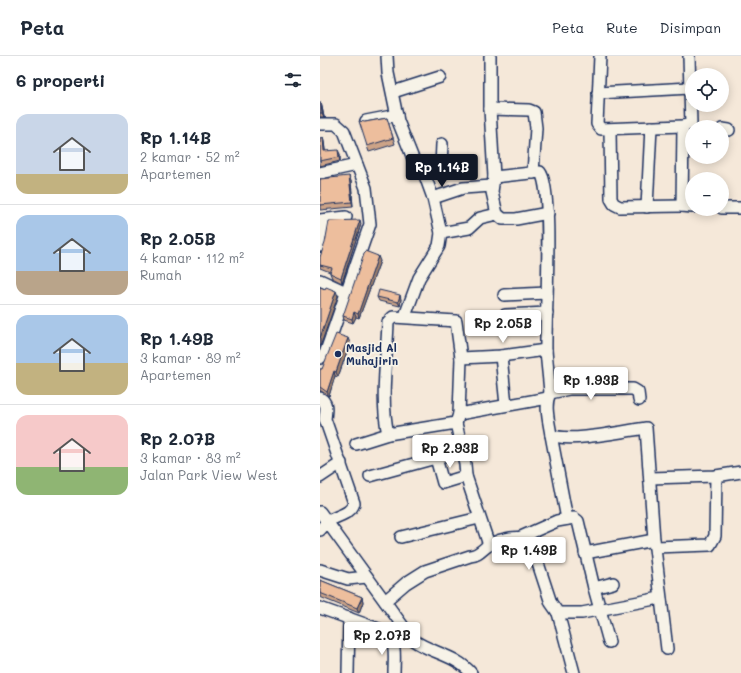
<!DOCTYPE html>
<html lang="id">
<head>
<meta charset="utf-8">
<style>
  :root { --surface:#fff; --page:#f6f6f7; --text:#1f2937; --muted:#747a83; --line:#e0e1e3; --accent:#111827 }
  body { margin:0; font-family:Mali,sans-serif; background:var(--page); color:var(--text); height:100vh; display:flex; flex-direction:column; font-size:15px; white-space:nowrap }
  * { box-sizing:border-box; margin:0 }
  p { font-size:13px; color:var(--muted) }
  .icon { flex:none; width:22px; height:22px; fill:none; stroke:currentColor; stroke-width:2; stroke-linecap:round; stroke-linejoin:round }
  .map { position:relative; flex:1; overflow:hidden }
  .panel { display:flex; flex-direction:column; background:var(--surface); width:320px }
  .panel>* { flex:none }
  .tools { position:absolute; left:365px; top:12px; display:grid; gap:8px }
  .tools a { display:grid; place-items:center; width:44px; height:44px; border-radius:50%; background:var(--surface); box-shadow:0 2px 10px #0003; font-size:20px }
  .price { position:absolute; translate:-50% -34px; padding:0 9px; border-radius:4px; background:#fff; color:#222; font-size:13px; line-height:26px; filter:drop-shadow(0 1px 2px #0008) }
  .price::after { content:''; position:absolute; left:50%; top:24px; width:12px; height:9px; margin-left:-6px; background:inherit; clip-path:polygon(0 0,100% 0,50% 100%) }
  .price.current { background:var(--accent); color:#fff }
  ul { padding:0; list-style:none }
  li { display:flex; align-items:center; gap:12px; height:100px; padding:0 16px }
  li+li { border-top:1px solid var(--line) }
  li span { display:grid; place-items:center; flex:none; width:112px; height:80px; border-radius:12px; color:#555 }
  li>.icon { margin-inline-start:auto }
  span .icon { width:48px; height:48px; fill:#fffc; stroke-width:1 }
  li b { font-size:17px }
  h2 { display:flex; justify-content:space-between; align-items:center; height:48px; padding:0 16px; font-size:17px }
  header { display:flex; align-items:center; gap:24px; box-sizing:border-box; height:56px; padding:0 20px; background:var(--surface); border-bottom:1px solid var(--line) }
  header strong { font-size:19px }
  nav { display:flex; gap:22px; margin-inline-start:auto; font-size:14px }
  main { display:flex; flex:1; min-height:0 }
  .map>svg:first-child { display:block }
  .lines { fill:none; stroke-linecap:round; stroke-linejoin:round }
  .minor-casing { stroke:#1b2f5e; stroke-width:14 }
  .minor { stroke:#f7f3e8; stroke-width:11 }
  .wall { fill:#cca387; stroke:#1b2f5e }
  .shaded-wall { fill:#a6856e; stroke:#1b2f5e }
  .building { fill:#edbe9d; stroke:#1b2f5e }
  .poi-dot { fill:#1b2f5e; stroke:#f7f3e8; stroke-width:1.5 }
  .labels { text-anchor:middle; stroke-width:3.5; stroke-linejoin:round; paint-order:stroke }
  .poi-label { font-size:11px; font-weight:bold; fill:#1b2f5e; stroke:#f7f3e8; text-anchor:start }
</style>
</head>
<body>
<header>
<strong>Peta</strong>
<nav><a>Peta</a><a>Rute</a><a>Disimpan</a></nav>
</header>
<main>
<section class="panel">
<h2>6 properti<svg class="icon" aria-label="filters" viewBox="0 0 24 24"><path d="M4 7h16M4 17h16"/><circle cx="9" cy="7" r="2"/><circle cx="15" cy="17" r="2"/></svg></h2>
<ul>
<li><span style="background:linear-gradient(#c9d6e8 75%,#c2b280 0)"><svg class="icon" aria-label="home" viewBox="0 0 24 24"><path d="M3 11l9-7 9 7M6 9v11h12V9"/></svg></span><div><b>Rp 1.14B</b><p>2 kamar · 52 m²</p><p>Apartemen</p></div></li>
<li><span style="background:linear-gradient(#a9c7e8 70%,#b9a48a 0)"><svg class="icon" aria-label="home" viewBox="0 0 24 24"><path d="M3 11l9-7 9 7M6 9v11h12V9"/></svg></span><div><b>Rp 2.05B</b><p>4 kamar · 112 m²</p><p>Rumah</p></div></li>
<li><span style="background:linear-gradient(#a9c7e8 60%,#c2b280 0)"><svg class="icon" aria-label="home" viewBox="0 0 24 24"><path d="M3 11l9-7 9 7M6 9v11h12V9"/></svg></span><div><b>Rp 1.49B</b><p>3 kamar · 89 m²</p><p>Apartemen</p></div></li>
<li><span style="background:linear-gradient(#f6c9c9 65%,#8fb573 0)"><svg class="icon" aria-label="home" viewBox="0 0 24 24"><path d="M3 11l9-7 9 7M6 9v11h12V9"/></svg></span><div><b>Rp 2.07B</b><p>3 kamar · 83 m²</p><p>Jalan Park View West</p></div></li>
</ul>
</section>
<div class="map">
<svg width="421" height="617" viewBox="0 0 421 617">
  <rect width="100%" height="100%" fill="#f5e8d9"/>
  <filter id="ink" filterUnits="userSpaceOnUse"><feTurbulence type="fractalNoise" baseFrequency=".025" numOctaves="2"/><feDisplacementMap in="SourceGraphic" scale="8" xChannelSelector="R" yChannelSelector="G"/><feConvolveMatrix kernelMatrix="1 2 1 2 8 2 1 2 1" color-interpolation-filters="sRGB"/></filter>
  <g filter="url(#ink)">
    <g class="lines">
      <g class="minor-casing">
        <g id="minor">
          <path d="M 67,0 L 68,17 L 78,65 L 94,105 L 104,117 L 113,142 L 121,177 L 119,190 L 99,222 L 85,260"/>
          <path d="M 170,0 L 170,53 L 174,121 L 172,136 L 177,158 L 183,163 L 196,163 L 228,157"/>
          <path d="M 280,0 L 277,68 L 281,73 L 363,70"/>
          <path d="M 369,0 L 371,68 L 363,70 L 362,150 L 372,151"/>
          <path d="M 73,36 L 120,21"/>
          <path d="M 278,37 L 370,32"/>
          <path d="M 170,53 L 209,54 L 214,56 L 216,72 L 213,117"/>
          <path d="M 46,65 L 77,59"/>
          <path d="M 0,68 L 16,68 L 24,75 L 46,132 L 50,168 L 5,298 L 0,302"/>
          <path d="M 402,73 L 409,74"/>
          <path d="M 290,74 L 291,143 L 294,148 L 300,151 L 362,150"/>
          <path d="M 0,117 L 37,109"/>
          <path d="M 104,117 L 121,110 L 122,88"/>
          <path d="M 174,121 L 220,116 C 234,132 225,265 226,294 C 227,308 229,323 230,337 C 224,349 229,366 231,379 C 249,387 304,375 326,372 L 334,484 L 347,593"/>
          <path d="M 113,142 L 143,132 L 172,130"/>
          <path d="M 327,151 L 331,71"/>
          <path d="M 402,152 L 421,152"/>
          <path d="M 0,164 L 26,161"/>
          <path d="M 121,177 L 149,172 L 160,162 L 177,158"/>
          <path d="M 0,190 L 4,174 L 4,164"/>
          <path d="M 0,224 L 26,236"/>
          <path d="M 184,239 L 227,237"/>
          <path d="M 185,259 L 227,257"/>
          <path d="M 181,300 L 186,349"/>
          <path d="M 141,302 L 181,300 L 226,294"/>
          <path d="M 230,337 L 249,333 L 313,333 L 318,336 L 319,344"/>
          <path d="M 0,342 C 8,347 6,354 5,363 L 34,447 C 31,458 18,459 9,465 C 5,467 3,471 0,474"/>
          <path d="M 139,358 L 136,367 L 145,408 L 146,420 L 169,489"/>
          <path d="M 68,378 C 60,344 67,301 68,266 L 73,261 L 136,265 L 141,302 L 139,358 L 228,342"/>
          <path d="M 231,379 L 247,463"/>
          <path d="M 36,388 L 68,378 L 136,367"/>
          <path d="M 116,402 L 123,427 L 146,420"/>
          <path d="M 50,420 L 141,395"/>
          <path d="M 0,421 L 21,407"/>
          <path d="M 330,422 L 396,420 L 421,416"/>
          <path d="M 0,456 L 93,584 C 111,597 136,599 151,617"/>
          <path d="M 81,481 L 159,462"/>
          <path d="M 201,481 L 237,465 L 254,462 L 258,465 L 274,532"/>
          <path d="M 335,491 L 390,489 L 395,480 L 396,420"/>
          <path d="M 265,497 L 334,484"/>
          <path d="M 0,514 L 28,523 L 47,521"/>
          <path d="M 65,545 L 86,527 L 105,515 L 150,500 C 160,499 161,494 169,489 C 180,483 201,477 211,486 L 231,547 L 238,557 L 262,557 L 340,542"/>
          <path d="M 0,552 L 67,576 C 77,586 74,604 74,617"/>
          <path d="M 238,557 L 254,617"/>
          <path d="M 289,586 L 274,532 L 293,527"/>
          <path d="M 28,617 L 29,562"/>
        </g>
      </g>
      <use href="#minor" class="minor"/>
    </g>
    <g class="wall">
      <path d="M 0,47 L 1,47 L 2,51 L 4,61 L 0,61 Z"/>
      <path d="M 67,62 L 75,88 L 49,96 L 47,90 L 45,66 Z"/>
      <path d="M 3,81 L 4,86 L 5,95 L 20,98 L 20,105 L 0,110 L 0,82 Z"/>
      <path d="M 0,123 L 31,125 L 33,151 L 0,154 Z"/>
      <path d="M 41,168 L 22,227 L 12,222 L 10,217 L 10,216 L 0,212 L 0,201 Z"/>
      <path d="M 60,205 L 39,262 L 36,261 L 33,267 L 24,264 L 23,260 Z"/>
      <path d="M 57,241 L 81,243 L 80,250 L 59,245 Z"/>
      <path d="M 30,287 L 18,321 L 15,320 L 9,340 L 1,335 L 0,335 L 0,313 L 2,313 Z"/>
      <path d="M 0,524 L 42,541 L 43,546 L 39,557 L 0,541 Z"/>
    </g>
    <g class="shaded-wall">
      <path d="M 1,47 L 2,51 L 4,61 L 2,57 Z"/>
      <path d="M 3,81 L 4,86 L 6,100 L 4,95 Z"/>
      <path d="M 18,94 L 20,98 L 20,105 L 19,101 Z"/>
      <path d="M 29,120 L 31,125 L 33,151 L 32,146 Z"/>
      <path d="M 40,164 L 41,168 L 22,227 L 21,222 Z"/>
      <path d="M 58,200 L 60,205 L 39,262 L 38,258 Z"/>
      <path d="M 16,235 L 18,240 L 0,291 L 0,282 Z"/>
      <path d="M 80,239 L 81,243 L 80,250 L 78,246 Z"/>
      <path d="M 34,256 L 36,261 L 33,267 L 32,263 Z"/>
      <path d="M 28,282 L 30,287 L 18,321 L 16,316 Z"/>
      <path d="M 14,315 L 15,320 L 9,340 L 7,336 Z"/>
      <path d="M 42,541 L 43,546 L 39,557 L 37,552 Z"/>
    </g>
    <g class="building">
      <path d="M 0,47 L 1,47 L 2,57 L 0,57 Z"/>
      <path d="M 67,62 L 73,82 L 47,90 L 39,65 L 45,66 Z"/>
      <path d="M 3,81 L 4,95 L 18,94 L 19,101 L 0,105 L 0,82 Z"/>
      <path d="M 29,120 L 32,146 L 0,149 L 0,123 Z"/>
      <path d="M 40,164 L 21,222 L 10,217 L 12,212 L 0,209 L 0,201 L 5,187 L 9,165 Z"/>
      <path d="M 45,195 L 58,200 L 38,258 L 34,256 L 32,263 L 23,260 Z"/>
      <path d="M 0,231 L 5,233 L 6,231 L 16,235 L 0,282 Z"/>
      <path d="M 59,234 L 80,239 L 78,246 L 57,241 Z"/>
      <path d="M 16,278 L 28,282 L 16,316 L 14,315 L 7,336 L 0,331 L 0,313 L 2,313 Z"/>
      <path d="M 0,524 L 42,541 L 37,552 L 0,537 Z"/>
    </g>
  </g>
  <circle class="poi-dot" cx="18" cy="298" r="4"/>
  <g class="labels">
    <g class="poi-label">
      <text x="26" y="296">Masjid Al<tspan x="26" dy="13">Muhajirin</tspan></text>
    </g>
  </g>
</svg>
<div class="tools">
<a><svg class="icon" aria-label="locate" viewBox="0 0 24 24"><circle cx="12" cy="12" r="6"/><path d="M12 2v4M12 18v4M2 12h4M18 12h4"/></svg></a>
<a>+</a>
<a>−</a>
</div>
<b class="price current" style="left:122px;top:132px">Rp 1.14B</b>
<b class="price" style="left:183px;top:288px">Rp 2.05B</b>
<b class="price" style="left:271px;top:345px">Rp 1.93B</b>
<b class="price" style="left:130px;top:413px">Rp 2.93B</b>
<b class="price" style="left:209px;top:515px">Rp 1.49B</b>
<b class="price" style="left:62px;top:600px">Rp 2.07B</b>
</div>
</main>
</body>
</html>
